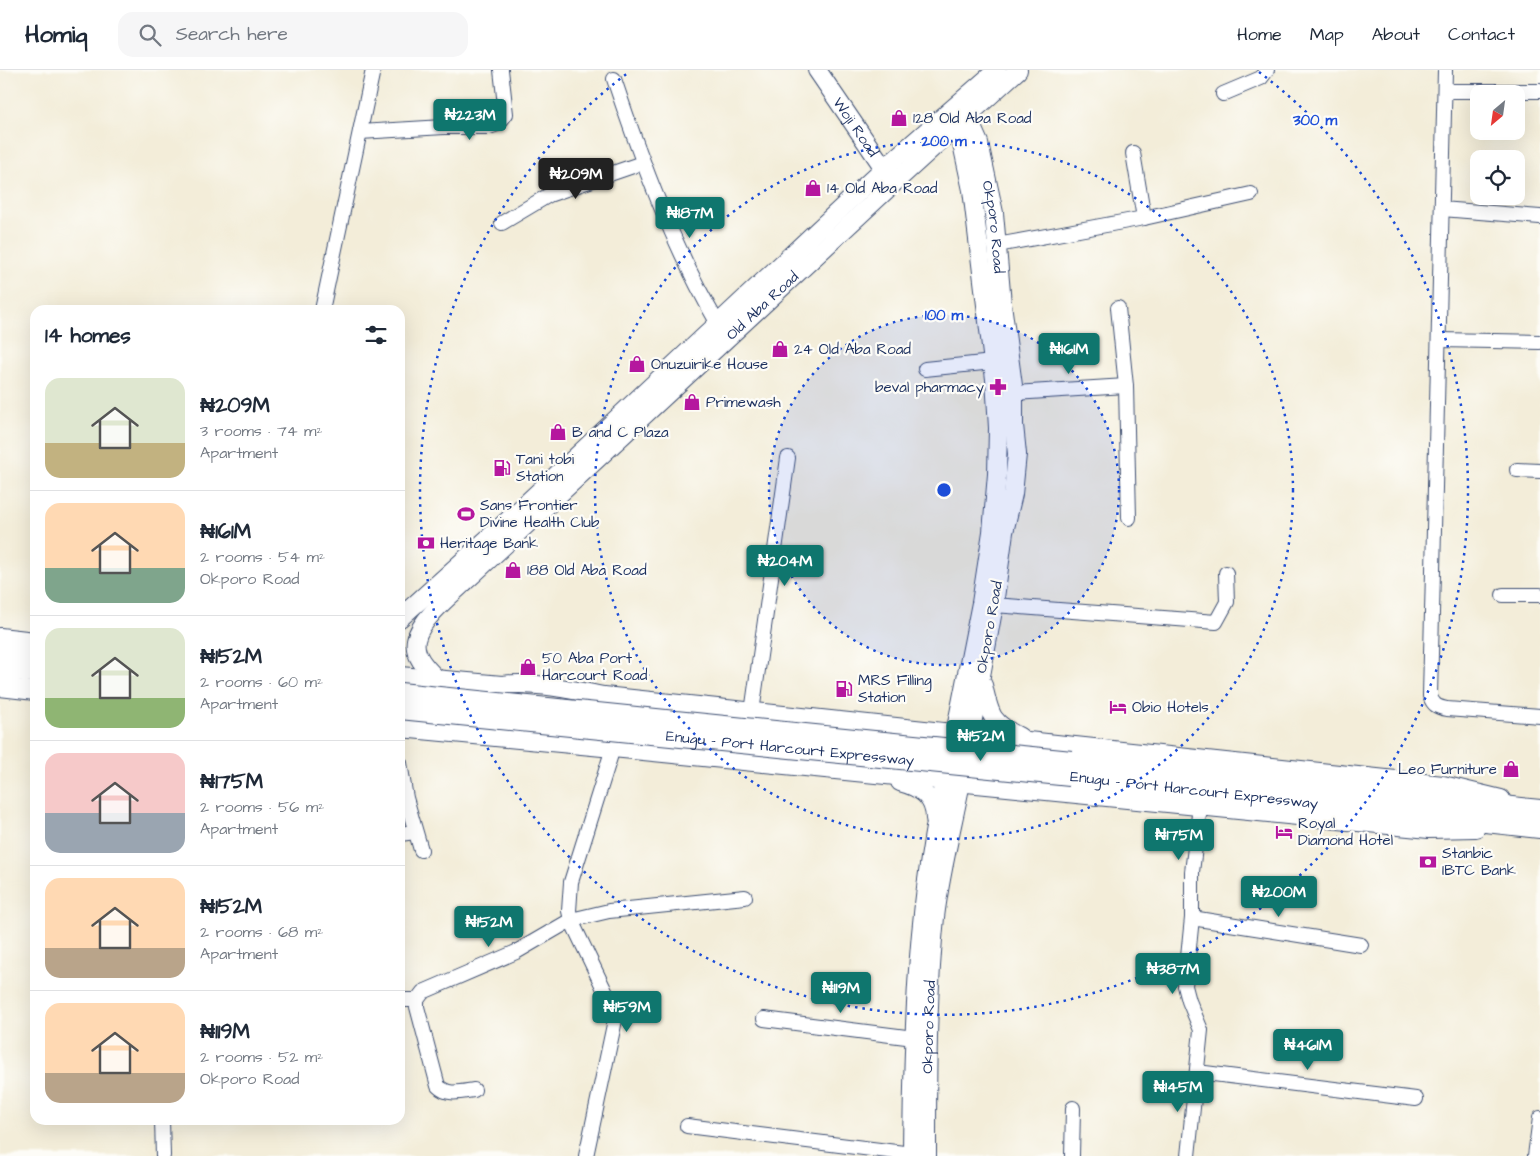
<!DOCTYPE html>
<html lang="en">
<head>
<meta charset="utf-8">
<style>
  :root { --surface:#fff; --page:#f6f6f7; --text:#1f2937; --muted:#747a83; --line:#e0e1e3; --accent:#0f766e }
  body { margin:0; font-family:"Architects Daughter",sans-serif; background:var(--page); color:var(--text); height:100vh; display:flex; flex-direction:column; font-size:19px; white-space:nowrap }
  * { box-sizing:border-box; margin:0 }
  p { font-size:16px; color:var(--muted) }
  .icon { flex:none; width:28px; height:28px; fill:none; stroke:currentColor; stroke-width:2; stroke-linecap:round; stroke-linejoin:round }
  .map { position:relative; flex:1; overflow:hidden }
  .drawer { position:absolute; left:30px; top:235px; width:375px; height:820px; display:flex; flex-direction:column; background:var(--surface); border-radius:15px; box-shadow:0 5px 20px #0002 }
  .drawer>* { flex:none }
  .needle { width:32px; rotate:209deg }
  .fabs { position:absolute; left:1470px; top:15px; display:grid; gap:10px }
  .fabs a { display:grid; place-items:center; width:55px; height:55px; border-radius:10px; background:var(--surface); box-shadow:0 5px 20px #0002; font-size:25px }
  .price { position:absolute; translate:-50% -42px; padding:0 11px; border-radius:5px; background:var(--accent); color:#fff; font-size:16px; line-height:32px; filter:drop-shadow(0 1px 2px #0008) }
  .price::after { content:''; position:absolute; left:50%; top:30px; width:15px; height:11px; margin-left:-8px; background:inherit; clip-path:polygon(0 0,100% 0,50% 100%) }
  .price.active { background:#222; color:#fff }
  ul { padding:0; list-style:none }
  li { display:flex; align-items:center; gap:15px; height:125px; padding:0 15px }
  li+li { border-top:1px solid var(--line) }
  li span { display:grid; place-items:center; flex:none; width:140px; height:100px; border-radius:15px; color:#555 }
  li>.icon { margin-inline-start:auto }
  span .icon { width:60px; height:60px; fill:#fffc; stroke-width:1 }
  li b { font-size:21px }
  h2 { display:flex; justify-content:space-between; align-items:center; height:60px; padding:0 15px; font-size:21px }
  header { display:flex; align-items:center; gap:30px; box-sizing:border-box; height:70px; padding:0 25px; background:var(--surface); border-bottom:1px solid var(--line) }
  header strong { font-size:24px }
  nav { display:flex; gap:28px; margin-inline-start:auto; font-size:18px }
  .search { width:350px; height:45px; background:var(--page); display:flex; align-items:center; gap:12px; box-sizing:border-box; padding:0 18px; border-radius:15px; color:var(--muted); font-size:19px }
  .map>svg:first-child { display:block }
  .lines { fill:none; stroke-linecap:round; stroke-linejoin:round }
  .minor-casing { stroke:#3b4c70; stroke-width:16 }
  .major-casing { stroke:#3b4c70; stroke-width:20 }
  .highway-casing { stroke:#3b4c70; stroke-width:22 }
  .minor { stroke:#fff; stroke-width:14 }
  .major { stroke:#fff; stroke-width:18 }
  .highway { stroke:#fff; stroke-width:20 }
  .highway-bridge-casing { stroke:#3b4c70; stroke-width:22; stroke-linecap:butt }
  .highway-bridge { stroke:#fff; stroke-width:20 }
  .ring { fill:none; stroke:#1d4ed8; stroke-width:2.5; stroke-dasharray:2.5 5 }
  .labels { text-anchor:middle; stroke-width:4.5; stroke-linejoin:round; paint-order:stroke }
  .poi-label { font-size:15px; fill:#1b2f5e; stroke:#fdfcf7; text-anchor:start }
  .street-label { font-size:15px; fill:#1b2f5e; stroke:#fdfcf7 }
  .centre { fill:#1d4ed8; stroke:#fdfcf7; stroke-width:2.5 }
  .ring-label { font-size:15px; text-anchor:middle; font-weight:bold; fill:#1d4ed8; stroke:#fdfcf7; stroke-width:4.5; stroke-linejoin:round; paint-order:stroke }
</style>
</head>
<body>
<header>
<strong>Homiq</strong>
<div class="search"><svg class="icon" aria-label="search" viewBox="0 0 24 24"><circle cx="10" cy="10" r="6"/><path d="M15 15l6 6"/></svg>Search here</div>
<nav><a>Home</a><a>Map</a><a>About</a><a>Contact</a></nav>
</header>
<div class="map">
<svg width="1540" height="1086" viewBox="0 0 1540 1086">
  <rect width="100%" height="100%" fill="#fdfcf7"/>
  <filter id="ink" filterUnits="userSpaceOnUse"><feTurbulence type="fractalNoise" baseFrequency=".02" numOctaves="2"/><feDisplacementMap in="SourceGraphic" scale="10" xChannelSelector="R" yChannelSelector="G"/><feConvolveMatrix kernelMatrix="1 2 1 2 8 2 1 2 1" color-interpolation-filters="sRGB"/></filter>
  <filter id="wash" filterUnits="userSpaceOnUse"><feTurbulence type="fractalNoise" baseFrequency=".0096" numOctaves="4" result="noise"/><feDisplacementMap in="SourceGraphic" scale="20" xChannelSelector="R" yChannelSelector="G"/><feGaussianBlur stdDeviation="1.12" result="paint"/><feColorMatrix in="noise" values="0 0 0 0 0 0 0 0 0 0 0 0 0 0 0 0 0 1.4 0 .05"/><feComposite in="paint" operator="in"/></filter>
  <g filter="url(#wash)">
    <rect width="100%" height="100%" fill="#f3edd9"/>
  </g>
  <g filter="url(#ink)">
    <g class="lines">
      <g class="minor-casing">
        <g id="minor">
          <path d="M 1445,0 L 1430,626 C 1433,635 1437,637 1447,639 L 1540,646"/>
          <path d="M 614,9 C 642,93 673,176 718,254"/>
          <path d="M 1445,21 L 1540,21"/>
          <path d="M 1223,24 L 1261,8 L 1267,0"/>
          <path d="M 360,62 L 444,57 L 489,57 L 498,54 L 506,44 L 501,0"/>
          <path d="M 1133,83 L 1144,148"/>
          <path d="M 1442,139 L 1540,147"/>
          <path d="M 502,153 L 549,125 L 642,93"/>
          <path d="M 997,175 L 1144,148 L 1251,124"/>
          <path d="M 1118,238 L 1126,316 L 1129,448"/>
          <path d="M 322,240 L 373,0"/>
          <path d="M 1439,270 L 1540,272"/>
          <path d="M 925,299 L 993,292"/>
          <path d="M 1014,323 L 1126,316"/>
          <path d="M 1517,400 L 1540,401"/>
          <path d="M 1503,525 L 1540,525"/>
          <path d="M 994,535 L 1216,552 L 1227,532 L 1226,503"/>
          <path d="M 752,642 L 788,388"/>
          <path d="M 400,693 L 406,728 L 421,780"/>
          <path d="M 400,764 L 415,762"/>
          <path d="M 1192,848 L 1361,875"/>
          <path d="M 400,930 L 417,930"/>
          <path d="M 764,949 L 914,968"/>
          <path d="M 1197,1002 L 1416,1029"/>
          <path d="M 474,1020 C 460,1022 448,1026 438,1016 L 417,937 L 417,930 L 423,922 L 516,882 L 571,850 L 609,841 L 745,827"/>
          <path d="M 162,1050 L 163,1086"/>
          <path d="M 687,1056 L 912,1084"/>
          <path d="M 586,1086 L 615,950 L 615,942 L 571,850 L 569,841 L 571,812 L 613,678"/>
          <path d="M 1072,1086 L 1073,1038"/>
          <path d="M 1188,1086 L 1201,960 L 1189,931 L 1185,916 L 1192,848 L 1192,802 L 1200,736"/>
          <path d="M 1535,1086 L 1540,1048"/>
        </g>
      </g>
      <g class="major-casing">
        <g id="major">
          <path id="s1" d="M 817,0 L 890,107"/>
          <path id="s2" d="M 957,36 L 967,46 L 979,73 L 994,143 L 1002,234 L 1014,323 L 1014,355 L 1017,384 L 1013,424 L 1004,462 L 994,535 L 968,676"/>
          <path d="M 948,44 L 961,69 L 972,120 L 995,309 L 998,358 L 997,404 L 992,462 L 981,533 L 953,674"/>
          <path d="M 400,548 L 514,445 L 883,99 L 997,0"/>
          <path d="M 0,567 L 35,571"/>
          <path d="M 400,606 L 502,615 C 536,611 571,620 604,626 L 1443,715 L 1501,729"/>
          <path id="s3" d="M 437,609 C 427,599 413,586 416,570 C 420,549 453,523 468,509 L 894,113 L 1018,0"/>
          <path d="M 983,615 C 990,646 991,653 1020,667"/>
          <path d="M 0,617 L 35,621"/>
          <path d="M 400,658 L 613,678 L 1429,759 L 1476,758"/>
          <path d="M 900,712 C 919,717 935,726 935,749"/>
          <path d="M 912,1086 C 913,956 917,826 947,699"/>
          <path id="s4" d="M 927,1086 C 927,1006 927,926 935,847 C 941,798 954,750 963,702"/>
        </g>
      </g>
      <g class="highway-casing">
        <g id="highway">
          <path d="M 0,582 L 35,586"/>
          <path d="M 0,599 L 35,602"/>
          <path d="M 1072,691 L 1540,740"/>
          <path id="s5" d="M 1070,706 L 1540,758"/>
        </g>
      </g>
      <use href="#minor" class="minor"/>
      <use href="#major" class="major"/>
      <use href="#highway" class="highway"/>
      <g class="highway-bridge-casing">
        <g id="highway-bridge">
          <path d="M 400,623 L 1072,691"/>
          <path id="s6" d="M 400,639 L 1070,706"/>
        </g>
      </g>
      <use href="#highway-bridge" class="highway-bridge"/>
    </g>
  </g>
  <circle cx="944" cy="420" r="175" fill="#1d4ed8" fill-opacity=".12"/>
  <g class="ring">
    <circle cx="944" cy="420" r="175"/>
    <circle cx="944" cy="420" r="349"/>
    <path d="M1259 2A524 524 0 1 1 629 2"/>
  </g>
  <defs>
    <g id="shop-bare" transform="scale(1.35)"><path d="M-5-2.5h2.3a2.7 3.5 0 0 1 5.4 0H5L5.5 6h-11ZM-1.5-2.5h3a1.5 2.3 0 0 0-3 0Z" fill="#b5179e" stroke="#fdfcf7" stroke-width="2.5" paint-order="stroke"/></g>
    <g id="pharmacy-bare" transform="scale(1.35)"><path d="M-2-6h4v4h4v4h-4v4h-4v-4h-4v-4h4Z" fill="#b5179e" stroke="#fdfcf7" stroke-width="2.5" paint-order="stroke"/></g>
    <g id="fuel-bare" transform="scale(1.35)"><path d="M-5.5-6h7V0h2V4h1.3V-2.5L3-4.5l.8-.8L6-3V5H2.5V1h-1V6h-7ZM-4.2-4.7v3.2H.2V-4.7Z" fill="#b5179e" stroke="#fdfcf7" stroke-width="2.5" paint-order="stroke"/></g>
    <g id="stadium-bare" transform="scale(1.35)"><path d="M0-5a6.5 5 0 1 0 0 10a6.5 5 0 1 0 0-10ZM-3.5-1.8h7v3.6h-7Z" fill="#b5179e" stroke="#fdfcf7" stroke-width="2.5" paint-order="stroke"/></g>
    <g id="bank-bare" transform="scale(1.35)"><path d="M-6-4H6V4H-6ZM0-2.3a2.3 2.3 0 1 0 0 4.6a2.3 2.3 0 1 0 0-4.6Z" fill="#b5179e" stroke="#fdfcf7" stroke-width="2.5" paint-order="stroke"/></g>
    <g id="hotel-bare" transform="scale(1.35)"><path d="M-6-4.5h1.5V1H6V5H4.5V3h-9V5H-6ZM-4 0a1.8 1.8 0 1 1 3.6 0ZM.5 0V-2.5h3Q6-2.5 6 0Z" fill="#b5179e" stroke="#fdfcf7" stroke-width="2.5" paint-order="stroke"/></g>
  </defs>
  <g fill-rule="evenodd">
    <use href="#shop-bare" x="899" y="48"/>
    <use href="#shop-bare" x="813" y="118"/>
    <use href="#shop-bare" x="780" y="279"/>
    <use href="#shop-bare" x="637" y="294"/>
    <use href="#pharmacy-bare" x="998" y="317"/>
    <use href="#shop-bare" x="692" y="332"/>
    <use href="#shop-bare" x="558" y="362"/>
    <use href="#fuel-bare" x="502" y="398"/>
    <use href="#stadium-bare" x="466" y="444"/>
    <use href="#bank-bare" x="426" y="473"/>
    <use href="#shop-bare" x="513" y="500"/>
    <use href="#shop-bare" x="528" y="597"/>
    <use href="#fuel-bare" x="844" y="619"/>
    <use href="#hotel-bare" x="1118" y="637"/>
    <use href="#shop-bare" x="1511" y="699"/>
    <use href="#hotel-bare" x="1284" y="762"/>
    <use href="#bank-bare" x="1428" y="792"/>
  </g>
  <g class="labels">
    <g class="poi-label">
      <text x="913" y="53">128 Old Aba Road</text>
      <text x="827" y="123">14 Old Aba Road</text>
      <text x="794" y="284">24 Old Aba Road</text>
      <text x="651" y="299">Onuzuirike House</text>
      <text x="984" y="322" text-anchor="end">beval pharmacy</text>
      <text x="706" y="337">Primewash</text>
      <text x="572" y="367">B and C Plaza</text>
      <text x="516" y="394">Tani tobi<tspan x="516" dy="17">Station</tspan></text>
      <text x="480" y="440">Sans Frontier<tspan x="480" dy="17">Divine Health Club</tspan></text>
      <text x="440" y="478">Heritage Bank</text>
      <text x="527" y="505">188 Old Aba Road</text>
      <text x="542" y="593">50 Aba Port<tspan x="542" dy="17">Harcourt Road</tspan></text>
      <text x="858" y="615">MRS Filling<tspan x="858" dy="17">Station</tspan></text>
      <text x="1132" y="642">Obio Hotels</text>
      <text x="1497" y="704" text-anchor="end">Leo Furniture</text>
      <text x="1298" y="758">Royal<tspan x="1298" dy="17">Diamond Hotel</tspan></text>
      <text x="1442" y="788">Stanbic<tspan x="1442" dy="17">IBTC Bank</tspan></text>
    </g>
    <g class="street-label">
      <text dy="5" stroke="none"><textPath href="#s1" startOffset="69">Woji Road</textPath></text>
      <text dy="5" stroke="none"><textPath href="#s2" startOffset="129">Okporo Road</textPath></text>
      <text dy="5" stroke="none"><textPath href="#s3" startOffset="529">Old Aba Road</textPath></text>
      <text transform="translate(989 557) rotate(-80)" y="5">Okporo Road</text>
      <text dy="5" stroke="none"><textPath href="#s6" startOffset="392">Enugu - Port Harcourt Expressway</textPath></text>
      <text dy="5" stroke="none"><textPath href="#s5" startOffset="125">Enugu - Port Harcourt Expressway</textPath></text>
      <text dy="5" stroke="none"><textPath href="#s4" startOffset="129">Okporo Road</textPath></text>
    </g>
  </g>
  <circle cx="944" cy="420" r="8" class="centre"/>
  <g class="ring-label">
    <text x="1315" y="55">300 m</text>
    <text x="944" y="76">200 m</text>
    <text x="944" y="250">100 m</text>
  </g>
</svg>
<div class="fabs">
<a><svg class="needle" viewBox="-14 -14 28 28"><path d="M0-13l5 13h-10z" fill="#e53935"/><path d="M0 13l5-13h-10z" fill="#747a83"/></svg></a>
<a><svg class="icon" aria-label="locate" viewBox="0 0 24 24"><circle cx="12" cy="12" r="6"/><path d="M12 2v4M12 18v4M2 12h4M18 12h4"/></svg></a>
</div>
<b class="price" style="left:470px;top:71px">₦223M</b>
<b class="price active" style="left:576px;top:130px">₦209M</b>
<b class="price" style="left:690px;top:169px">₦187M</b>
<b class="price" style="left:1069px;top:305px">₦161M</b>
<b class="price" style="left:785px;top:517px">₦204M</b>
<b class="price" style="left:981px;top:692px">₦152M</b>
<b class="price" style="left:1179px;top:791px">₦175M</b>
<b class="price" style="left:1279px;top:848px">₦200M</b>
<b class="price" style="left:489px;top:878px">₦152M</b>
<b class="price" style="left:1173px;top:925px">₦387M</b>
<b class="price" style="left:841px;top:944px">₦119M</b>
<b class="price" style="left:627px;top:963px">₦159M</b>
<b class="price" style="left:1308px;top:1001px">₦461M</b>
<b class="price" style="left:1178px;top:1043px">₦145M</b>
<section class="drawer">
<h2>14 homes<svg class="icon" aria-label="filters" viewBox="0 0 24 24"><path d="M4 7h16M4 17h16"/><circle cx="9" cy="7" r="2"/><circle cx="15" cy="17" r="2"/></svg></h2>
<ul>
<li><span style="background:linear-gradient(#dfe7d0 65%,#c2b280 0)"><svg class="icon" aria-label="home" viewBox="0 0 24 24"><path d="M3 11l9-7 9 7M6 9v11h12V9"/></svg></span><div><b>₦209M</b><p>3 rooms · 74 m²</p><p>Apartment</p></div></li>
<li><span style="background:linear-gradient(#ffd9b3 65%,#7fa58c 0)"><svg class="icon" aria-label="home" viewBox="0 0 24 24"><path d="M3 11l9-7 9 7M6 9v11h12V9"/></svg></span><div><b>₦161M</b><p>2 rooms · 54 m²</p><p>Okporo Road</p></div></li>
<li><span style="background:linear-gradient(#dfe7d0 70%,#8fb573 0)"><svg class="icon" aria-label="home" viewBox="0 0 24 24"><path d="M3 11l9-7 9 7M6 9v11h12V9"/></svg></span><div><b>₦152M</b><p>2 rooms · 60 m²</p><p>Apartment</p></div></li>
<li><span style="background:linear-gradient(#f6c9c9 60%,#9aa5b1 0)"><svg class="icon" aria-label="home" viewBox="0 0 24 24"><path d="M3 11l9-7 9 7M6 9v11h12V9"/></svg></span><div><b>₦175M</b><p>2 rooms · 56 m²</p><p>Apartment</p></div></li>
<li><span style="background:linear-gradient(#ffd9b3 70%,#b9a48a 0)"><svg class="icon" aria-label="home" viewBox="0 0 24 24"><path d="M3 11l9-7 9 7M6 9v11h12V9"/></svg></span><div><b>₦152M</b><p>2 rooms · 68 m²</p><p>Apartment</p></div></li>
<li><span style="background:linear-gradient(#ffd9b3 70%,#b9a48a 0)"><svg class="icon" aria-label="home" viewBox="0 0 24 24"><path d="M3 11l9-7 9 7M6 9v11h12V9"/></svg></span><div><b>₦119M</b><p>2 rooms · 52 m²</p><p>Okporo Road</p></div></li>
</ul>
</section>
</div>
</body>
</html>
